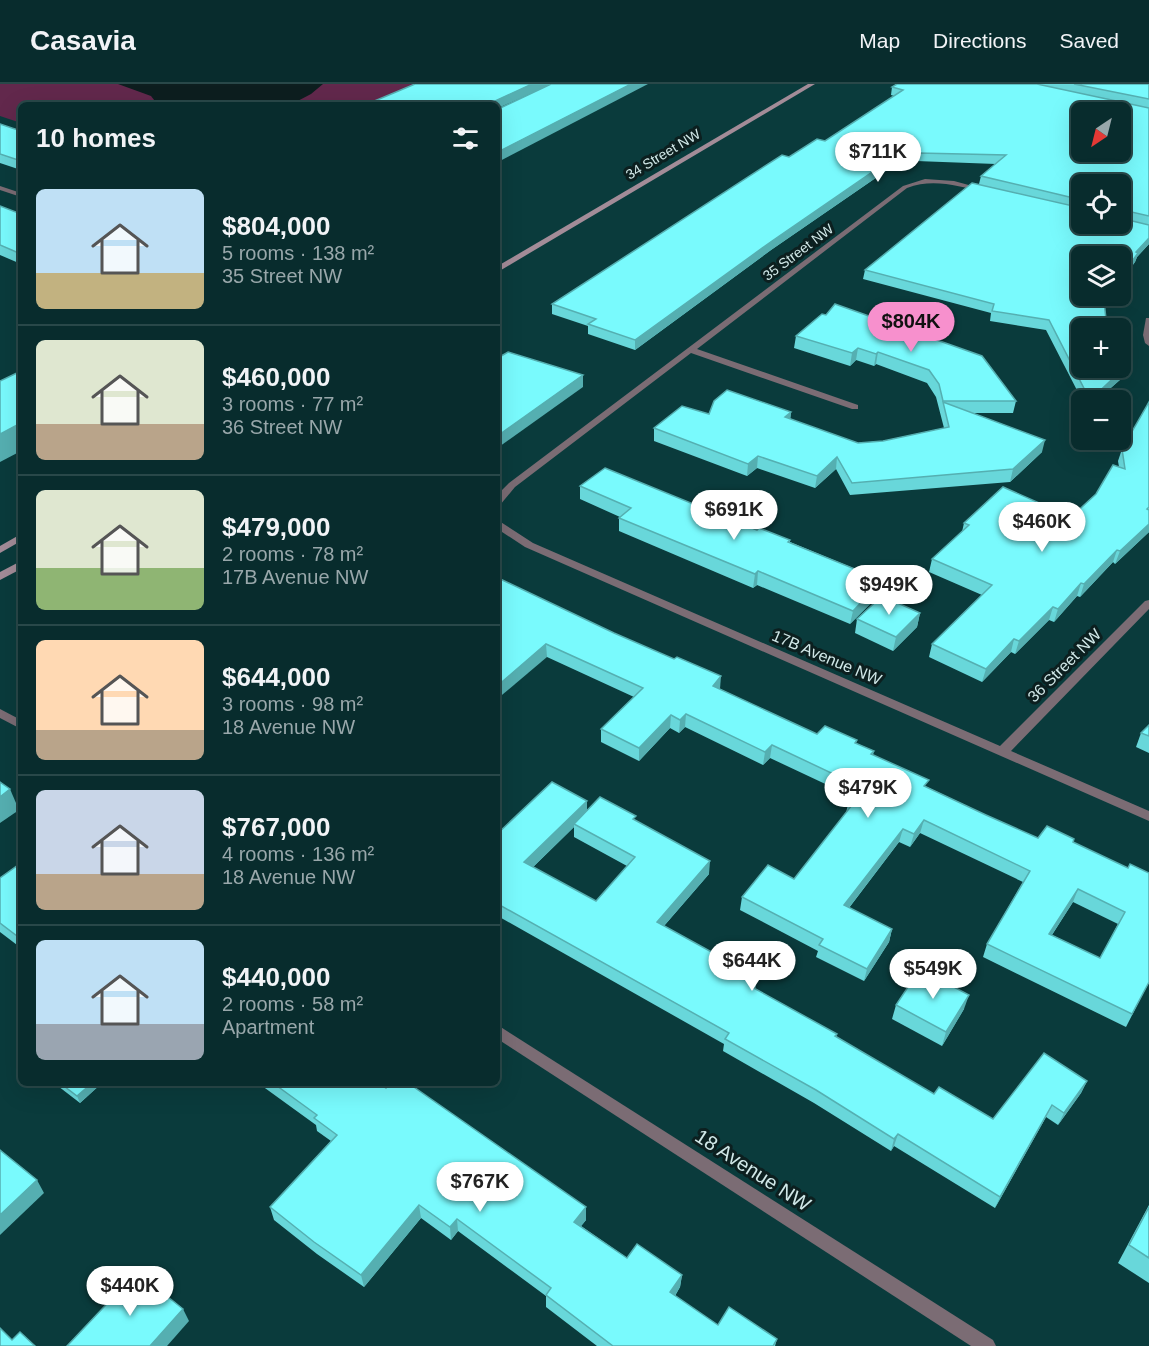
<!DOCTYPE html>
<html lang="en">
<head>
<meta charset="utf-8">
<style>
  :root { --surface:#082c2d; --page:#113435; --text:#f1f3f6; --muted:#98a7aa; --line:#294849; --accent:#f790cd }
  body { margin:0; font-family:Helvetica,sans-serif; background:var(--page); color:var(--text); height:100vh; display:flex; flex-direction:column; font-size:22px; white-space:nowrap }
  * { box-sizing:border-box; margin:0 }
  p { font-size:20px; color:var(--muted) }
  .icon { flex:none; width:33px; height:33px; fill:none; stroke:currentColor; stroke-width:2; stroke-linecap:round; stroke-linejoin:round }
  .map { position:relative; flex:1; overflow:hidden }
  .sheet { position:absolute; left:18px; top:18px; width:482px; height:984px; display:flex; flex-direction:column; background:var(--surface); border-radius:9px; box-shadow:0 6px 24px #0002,0 0 0 2px var(--line) }
  .sheet>* { flex:none }
  .needle { width:39px; rotate:215deg }
  .buttons { position:absolute; left:1071px; top:18px; display:grid; gap:12px }
  .buttons a { display:grid; place-items:center; width:60px; height:60px; border-radius:9px; background:var(--surface); box-shadow:0 6px 24px #0002,0 0 0 2px var(--line); font-size:30px }
  .price { position:absolute; translate:-50% -51px; padding:0 14px; border-radius:21px; background:#fff; color:#222; font-size:20px; line-height:39px; filter:drop-shadow(0 2px 3px #0008) }
  .price::after { content:''; position:absolute; left:50%; top:36px; width:18px; height:14px; margin-left:-9px; background:inherit; clip-path:polygon(0 0,100% 0,50% 100%) }
  .price.active { background:var(--accent); color:#111 }
  ul { padding:0; list-style:none }
  li { display:flex; align-items:center; gap:18px; height:150px; padding:0 18px }
  li+li { border-top:2px solid var(--line) }
  li span { display:grid; place-items:center; flex:none; width:168px; height:120px; border-radius:9px; color:#555 }
  li>.icon { margin-inline-start:auto }
  span .icon { width:72px; height:72px; fill:#fffc; stroke-width:1 }
  li b { font-size:26px }
  h2 { display:flex; justify-content:space-between; align-items:center; height:72px; padding:0 18px; font-size:26px }
  header { display:flex; align-items:center; gap:36px; box-sizing:border-box; height:84px; padding:0 30px; background:var(--surface); border-bottom:2px solid var(--line) }
  header strong { font-size:28px }
  nav { display:flex; gap:33px; margin-inline-start:auto; font-size:21px }
  .map>svg:first-child { display:block }
  .green { fill:#62284c }
  .water { fill:#0d1e1f }
  .lines { fill:none; stroke-linecap:round; stroke-linejoin:round }
  .minor { fill:#7b6c74; fill-rule:evenodd }
  .tertiary { fill:#7b6c74; fill-rule:evenodd }
  .secondary { fill:#a38c98; fill-rule:evenodd }
  .wall { fill:#68d7da; fill-rule:evenodd }
  .shaded-wall { fill:#55afb1 }
  .building { fill:#79fafd; stroke:#55afb1; stroke-width:1.5; fill-rule:evenodd }
  .labels { text-anchor:middle; stroke-width:6; stroke-linejoin:round; paint-order:stroke }
  .far-street-label { font-size:14px; fill:#d1e8e8; stroke:#0c1f1f }
  .street-label { font-size:16px; fill:#d1e8e8; stroke:#0c1f1f }
  .near-street-label { font-size:20px; fill:#d1e8e8; stroke:#0c1f1f }
</style>
</head>
<body>
<header>
<strong>Casavia</strong>
<nav><a>Map</a><a>Directions</a><a>Saved</a></nav>
</header>
<div class="map">
<svg width="1149" height="1262" viewBox="0 0 1149 1262">
  <rect width="100%" height="100%" fill="#0a3b3c"/>
  <path class="green" d="M 0,0 L 428,0 L 380,21 L 21,21 L 21,39 L 0,32 Z"/>
  <path class="water" d="M 118,0 L 323,0 L 311,10 L 290,21 L 158,21 L 151,12 Z"/>
  <g class="lines">
    <g class="minor">
      <path d="M 925,95 L 954,97 L 987,106 L 984,108 C 958,102 933,94 907,104 L 697,265 L 858,321 L 858,325 L 852,325 L 691,269 L 515,403 L 500,421 L 496,422 L 496,412 L 509,399 L 903,102 Z"/>
      <path d="M 0,102 L 21,109 L 21,113 L 0,106 Z"/>
      <path d="M 1146,234 L 1149,234 L 1149,262 L 1145,259 L 1143,251 Z"/>
      <path d="M 496,435 L 533,459 L 1000,662 L 1145,517 L 1149,516 L 1149,525 L 1011,667 L 1149,727 L 1149,737 L 525,463 L 496,444 Z"/>
    </g>
    <g class="tertiary">
      <path d="M 0,625 L 21,636 L 21,645 L 0,634 Z"/>
      <path d="M 496,940 L 993,1256 L 996,1262 L 971,1262 L 496,954 Z"/>
    </g>
    <g class="secondary">
      <path d="M 808,0 L 815,0 L 496,189 L 496,183 Z"/>
      <path d="M 21,450 L 21,457 L 0,469 L 0,462 Z"/>
      <path d="M 21,477 L 21,485 L 0,496 L 0,488 Z"/>
    </g>
  </g>
  <g class="wall">
    <path d="M 897,0 L 1149,0 L 1149,160 L 1137,173 L 1135,178 L 1082,244 L 1124,284 L 1121,295 L 1097,316 L 1082,316 L 1046,246 L 990,237 L 991,229 L 863,195 L 865,186 L 979,100 L 981,92 L 996,80 L 916,77 L 896,80 L 771,166 L 635,266 L 588,250 L 588,242 L 552,230 L 552,220 L 789,73 L 825,57 L 894,12 L 891,11 L 892,3 ZM 1082,100 L 1120,140 L 1082,140 Z"/>
    <path d="M 0,40 L 21,47 L 21,86 L 0,79 Z"/>
    <path d="M 0,122 L 21,130 L 21,180 L 0,171 Z"/>
    <path d="M 822,230 L 1016,317 L 1013,329 L 973,329 L 1042,368 L 1010,398 L 850,411 L 836,385 L 815,404 L 757,384 L 747,392 L 654,357 L 654,344 L 709,330 L 791,328 L 790,335 L 858,359 L 883,357 L 944,344 L 936,313 L 927,299 L 876,280 L 874,282 L 856,276 L 850,282 L 794,264 L 796,252 Z"/>
    <path d="M 1149,318 L 1149,448 L 1115,480 L 1113,478 L 1080,513 L 1077,512 L 1054,538 L 1049,536 L 1015,570 L 1011,568 L 982,598 L 929,573 L 932,560 L 982,511 L 929,488 L 932,475 L 962,448 L 964,439 L 1071,433 L 1096,410 L 1119,383 L 1118,377 L 1122,365 Z"/>
    <path d="M 580,402 L 757,446 L 790,456 L 790,458 L 882,496 L 880,510 L 850,540 L 757,501 L 753,504 L 619,447 L 619,434 L 620,433 L 580,415 Z"/>
    <path d="M 496,493 L 720,605 L 817,650 L 857,656 L 856,659 L 874,667 L 873,671 L 927,703 L 986,731 L 1038,754 L 1073,758 L 1128,784 L 1149,898 L 1126,943 L 983,873 L 987,860 L 1023,798 L 920,749 L 910,763 L 899,758 L 849,824 L 892,845 L 889,858 L 864,897 L 816,873 L 818,867 L 740,826 L 742,813 L 794,795 L 846,729 L 848,720 L 853,713 L 770,674 L 763,681 L 685,643 L 679,649 L 670,644 L 639,677 L 601,658 L 601,645 L 634,613 L 547,573 ZM 1073,818 L 1118,840 L 1100,874 L 1052,851 Z"/>
    <path d="M 920,529 L 917,543 L 893,567 L 855,549 L 857,535 Z"/>
    <path d="M 1149,641 L 1149,669 L 1136,663 L 1141,649 Z"/>
    <path d="M 587,717 L 587,727 L 636,737 L 709,790 L 664,842 L 757,893 L 755,905 L 837,950 L 836,953 L 934,1010 L 993,1035 L 1087,997 L 1081,1009 L 1058,1041 L 1046,1033 L 995,1124 L 894,1062 L 891,1067 L 814,1019 L 723,967 L 724,960 L 496,831 L 496,751 ZM 574,743 L 574,753 L 627,782 L 596,817 L 533,783 Z"/>
    <path d="M 21,779 L 21,864 L 0,848 L 0,794 Z"/>
    <path d="M 896,921 L 964,925 L 942,962 L 892,935 Z"/>
    <path d="M 54,999 L 102,999 L 80,1019 Z"/>
    <path d="M 258,999 L 378,999 L 586,1136 L 581,1142 L 627,1174 L 682,1191 L 680,1203 L 675,1212 L 718,1241 L 777,1255 L 775,1262 L 597,1262 L 546,1223 L 546,1212 L 458,1147 L 451,1156 L 421,1134 L 364,1203 L 317,1170 L 274,1136 L 270,1123 L 331,1057 L 317,1047 L 316,1041 Z"/>
    <path d="M 1149,1121 L 1149,1199 L 1118,1179 Z"/>
  </g>
  <g class="shaded-wall">
    <path d="M 532,0 L 552,0 L 496,25 L 496,21 L 494,21 L 495,17 Z"/>
    <path d="M 631,0 L 648,0 L 496,79 L 496,69 Z"/>
    <path d="M 918,69 L 916,77 L 896,80 L 771,166 L 635,266 L 635,256 L 772,157 L 897,71 Z"/>
    <path d="M 1149,154 L 1149,160 L 1137,173 L 1135,178 L 1120,200 L 1120,194 L 1136,168 Z"/>
    <path d="M 1109,212 L 1113,212 L 1102,227 L 1104,217 Z"/>
    <path d="M 858,264 L 856,276 L 850,282 L 852,269 Z"/>
    <path d="M 878,268 L 876,280 L 874,282 L 876,270 Z"/>
    <path d="M 1124,284 L 1121,295 L 1097,316 L 1090,316 Z"/>
    <path d="M 583,291 L 583,303 L 496,365 L 496,353 Z"/>
    <path d="M 791,328 L 790,340 L 785,333 Z"/>
    <path d="M 21,339 L 21,367 L 0,378 L 0,350 Z"/>
    <path d="M 1045,356 L 1042,368 L 1010,398 L 1013,385 Z"/>
    <path d="M 758,372 L 757,384 L 747,392 L 748,380 Z"/>
    <path d="M 837,373 L 836,385 L 815,404 L 817,392 Z"/>
    <path d="M 1149,440 L 1149,448 L 1115,480 L 1120,467 Z"/>
    <path d="M 1117,466 L 1113,478 L 1080,513 L 1084,500 Z"/>
    <path d="M 758,487 L 757,501 L 753,504 L 755,490 Z"/>
    <path d="M 882,496 L 880,510 L 850,540 L 853,527 Z"/>
    <path d="M 1081,499 L 1077,512 L 1054,538 L 1058,525 Z"/>
    <path d="M 1053,523 L 1049,536 L 1015,570 L 1019,557 Z"/>
    <path d="M 920,529 L 917,543 L 893,567 L 896,553 Z"/>
    <path d="M 1014,555 L 1011,568 L 982,598 L 986,585 Z"/>
    <path d="M 546,560 L 547,573 L 496,616 L 496,603 Z"/>
    <path d="M 721,592 L 720,605 L 713,602 Z"/>
    <path d="M 686,630 L 685,643 L 679,649 L 680,636 Z"/>
    <path d="M 671,631 L 670,644 L 639,677 L 639,664 Z"/>
    <path d="M 772,661 L 770,674 L 763,681 L 765,668 Z"/>
    <path d="M 10,705 L 19,726 L 0,739 L 0,713 Z"/>
    <path d="M 587,717 L 587,730 L 574,740 L 574,743 L 525,791 L 524,778 Z"/>
    <path d="M 924,736 L 920,749 L 910,763 L 914,750 Z"/>
    <path d="M 903,745 L 899,758 L 841,834 L 844,821 Z"/>
    <path d="M 710,777 L 709,790 L 656,851 L 657,838 Z"/>
    <path d="M 1078,805 L 1073,818 L 1044,863 L 1049,850 Z"/>
    <path d="M 892,845 L 889,858 L 864,897 L 867,885 Z"/>
    <path d="M 757,893 L 755,906 L 750,902 Z"/>
    <path d="M 969,911 L 964,925 L 942,962 L 946,948 Z"/>
    <path d="M 1087,997 L 1081,1009 L 1058,1041 L 1064,1029 Z"/>
    <path d="M 92,999 L 102,999 L 80,1019 L 77,1012 Z"/>
    <path d="M 1052,1021 L 1046,1033 L 995,1124 L 1000,1113 Z"/>
    <path d="M 898,1050 L 894,1062 L 891,1067 L 894,1055 Z"/>
    <path d="M 37,1096 L 44,1109 L 0,1151 L 0,1131 Z"/>
    <path d="M 419,1121 L 421,1134 L 364,1203 L 361,1191 Z"/>
    <path d="M 586,1123 L 586,1136 L 574,1151 L 574,1138 Z"/>
    <path d="M 457,1135 L 458,1147 L 451,1156 L 450,1143 Z"/>
    <path d="M 682,1191 L 680,1203 L 669,1221 L 670,1208 Z"/>
    <path d="M 183,1225 L 189,1237 L 167,1262 L 150,1262 Z"/>
  </g>
  <g class="building">
    <path d="M 415,0 L 532,0 L 495,17 L 494,21 L 365,21 Z"/>
    <path d="M 551,0 L 631,0 L 496,69 L 496,26 Z"/>
    <path d="M 897,0 L 1037,0 L 1149,24 L 1149,132 L 1123,126 L 1120,129 L 1120,100 L 1082,100 L 1082,116 L 981,92 L 1006,71 L 918,69 L 897,71 L 772,157 L 635,256 L 588,240 L 596,235 L 552,220 L 782,71 L 789,73 L 817,55 L 825,57 L 903,6 L 892,3 ZM 1082,28 L 1120,28 L 1120,68 L 1082,68 Z"/>
    <path d="M 1074,0 L 1149,0 L 1149,15 Z"/>
    <path d="M 0,40 L 21,47 L 21,77 L 0,70 Z"/>
    <path d="M 972,99 L 1082,124 L 1082,140 L 1120,140 L 1120,134 L 1149,141 L 1149,154 L 1136,168 L 1138,169 L 1120,194 L 1120,172 L 1082,172 L 1082,212 L 1109,212 L 1104,217 L 1107,244 L 1082,244 L 1082,284 L 1120,284 L 1120,278 L 1124,284 L 1090,316 L 1049,236 L 992,227 L 994,220 L 865,186 Z"/>
    <path d="M 0,122 L 21,130 L 21,170 L 0,161 Z"/>
    <path d="M 835,220 L 982,272 L 1016,317 L 943,317 L 939,300 L 929,286 L 878,268 L 876,270 L 858,264 L 852,269 L 796,252 L 822,230 L 826,231 Z"/>
    <path d="M 508,268 L 583,291 L 496,353 L 496,275 Z"/>
    <path d="M 21,287 L 21,339 L 0,350 L 0,297 Z"/>
    <path d="M 727,306 L 791,328 L 785,333 L 858,359 L 883,357 L 949,343 L 943,318 L 1045,356 L 1013,385 L 852,399 L 837,373 L 817,392 L 758,372 L 748,380 L 654,344 L 682,322 L 709,330 L 714,317 Z"/>
    <path d="M 1149,318 L 1149,423 L 1147,425 L 1149,426 L 1149,440 L 1120,467 L 1117,466 L 1084,500 L 1081,499 L 1058,525 L 1053,523 L 1019,557 L 1014,555 L 986,585 L 932,560 L 992,501 L 932,475 L 969,441 L 964,439 L 1003,403 L 1071,433 L 1096,410 L 1113,381 L 1125,385 L 1122,365 Z"/>
    <path d="M 605,384 L 757,446 L 759,444 L 790,456 L 788,458 L 882,496 L 853,527 L 758,487 L 755,490 L 619,434 L 631,424 L 580,402 Z"/>
    <path d="M 496,493 L 614,549 L 674,575 L 677,573 L 721,592 L 713,602 L 817,650 L 825,642 L 857,656 L 855,659 L 874,667 L 871,670 L 929,696 L 924,702 L 986,731 L 1038,754 L 1047,742 L 1074,755 L 1073,758 L 1128,784 L 1130,780 L 1149,789 L 1149,898 L 1132,930 L 987,860 L 1030,787 L 924,736 L 914,750 L 903,745 L 844,821 L 892,845 L 867,885 L 819,861 L 823,855 L 742,813 L 768,781 L 794,795 L 852,721 L 848,720 L 861,703 L 772,661 L 765,668 L 686,630 L 680,636 L 671,631 L 639,664 L 601,645 L 643,604 L 546,560 L 496,603 ZM 1078,805 L 1125,828 L 1100,874 L 1049,850 Z"/>
    <path d="M 882,512 L 920,529 L 896,553 L 857,535 Z"/>
    <path d="M 1149,641 L 1149,652 L 1141,649 Z"/>
    <path d="M 0,698 L 10,705 L 0,713 Z"/>
    <path d="M 552,698 L 587,717 L 524,778 L 596,817 L 635,773 L 574,740 L 600,713 L 636,732 L 633,735 L 710,777 L 657,838 L 757,893 L 750,902 L 837,950 L 835,952 L 934,1010 L 939,1003 L 993,1035 L 1044,969 L 1087,997 L 1064,1029 L 1052,1021 L 1000,1113 L 898,1050 L 894,1055 L 816,1006 L 725,955 L 729,949 L 496,819 L 496,751 Z"/>
    <path d="M 21,779 L 21,855 L 0,839 L 0,794 Z"/>
    <path d="M 920,885 L 969,911 L 946,948 L 896,921 Z"/>
    <path d="M 60,999 L 92,999 L 77,1012 Z"/>
    <path d="M 273,999 L 378,999 L 386,1004 L 391,999 L 408,999 L 586,1123 L 574,1138 L 627,1174 L 637,1160 L 682,1191 L 670,1208 L 718,1241 L 729,1223 L 777,1255 L 773,1262 L 613,1262 L 546,1211 L 551,1204 L 457,1135 L 450,1143 L 419,1121 L 361,1191 L 314,1158 L 270,1123 L 337,1051 L 314,1034 L 317,1031 Z"/>
    <path d="M 0,1066 L 37,1096 L 0,1131 Z"/>
    <path d="M 1149,1123 L 1149,1174 L 1129,1161 Z"/>
    <path d="M 137,1188 L 183,1225 L 150,1262 L 67,1262 Z"/>
    <path d="M 0,1244 L 12,1256 L 20,1248 L 35,1262 L 0,1262 Z"/>
  </g>
  <g class="labels">
    <g class="far-street-label">
      <text transform="translate(663 70) rotate(-31)" y="5">34 Street NW</text>
      <text transform="translate(798 168) rotate(-37)" y="5">35 Street NW</text>
    </g>
    <g class="street-label">
      <text transform="translate(827 573) rotate(23)" y="6">17B Avenue NW</text>
      <text transform="translate(1064 581) rotate(-45)" y="6">36 Street NW</text>
    </g>
    <g class="near-street-label">
      <text transform="translate(753 1086) rotate(33)" y="7">18 Avenue NW</text>
    </g>
  </g>
</svg>
<div class="buttons">
<a><svg class="needle" viewBox="-14 -14 28 28"><path d="M0-13l5 13h-10z" fill="#e53935"/><path d="M0 13l5-13h-10z" fill="#98a7aa"/></svg></a>
<a><svg class="icon" aria-label="locate" viewBox="0 0 24 24"><circle cx="12" cy="12" r="6"/><path d="M12 2v4M12 18v4M2 12h4M18 12h4"/></svg></a>
<a><svg class="icon" aria-label="layers" viewBox="0 0 24 24"><path d="M12 4l9 5-9 5-9-5zM3 14l9 5 9-5"/></svg></a>
<a>+</a>
<a>−</a>
</div>
<b class="price" style="left:878px;top:99px">$711K</b>
<b class="price active" style="left:911px;top:269px">$804K</b>
<b class="price" style="left:734px;top:457px">$691K</b>
<b class="price" style="left:1042px;top:469px">$460K</b>
<b class="price" style="left:889px;top:532px">$949K</b>
<b class="price" style="left:868px;top:735px">$479K</b>
<b class="price" style="left:752px;top:908px">$644K</b>
<b class="price" style="left:933px;top:916px">$549K</b>
<b class="price" style="left:480px;top:1129px">$767K</b>
<b class="price" style="left:130px;top:1233px">$440K</b>
<section class="sheet">
<h2>10 homes<svg class="icon" aria-label="filters" viewBox="0 0 24 24"><path d="M4 7h16M4 17h16"/><circle cx="9" cy="7" r="2"/><circle cx="15" cy="17" r="2"/></svg></h2>
<ul>
<li><span style="background:linear-gradient(#bfe0f5 70%,#c2b280 0)"><svg class="icon" aria-label="home" viewBox="0 0 24 24"><path d="M3 11l9-7 9 7M6 9v11h12V9"/></svg></span><div><b>$804,000</b><p>5 rooms · 138 m²</p><p>35 Street NW</p></div></li>
<li><span style="background:linear-gradient(#dfe7d0 70%,#b9a48a 0)"><svg class="icon" aria-label="home" viewBox="0 0 24 24"><path d="M3 11l9-7 9 7M6 9v11h12V9"/></svg></span><div><b>$460,000</b><p>3 rooms · 77 m²</p><p>36 Street NW</p></div></li>
<li><span style="background:linear-gradient(#dfe7d0 65%,#8fb573 0)"><svg class="icon" aria-label="home" viewBox="0 0 24 24"><path d="M3 11l9-7 9 7M6 9v11h12V9"/></svg></span><div><b>$479,000</b><p>2 rooms · 78 m²</p><p>17B Avenue NW</p></div></li>
<li><span style="background:linear-gradient(#ffd9b3 75%,#b9a48a 0)"><svg class="icon" aria-label="home" viewBox="0 0 24 24"><path d="M3 11l9-7 9 7M6 9v11h12V9"/></svg></span><div><b>$644,000</b><p>3 rooms · 98 m²</p><p>18 Avenue NW</p></div></li>
<li><span style="background:linear-gradient(#c9d6e8 70%,#b9a48a 0)"><svg class="icon" aria-label="home" viewBox="0 0 24 24"><path d="M3 11l9-7 9 7M6 9v11h12V9"/></svg></span><div><b>$767,000</b><p>4 rooms · 136 m²</p><p>18 Avenue NW</p></div></li>
<li><span style="background:linear-gradient(#bfe0f5 70%,#9aa5b1 0)"><svg class="icon" aria-label="home" viewBox="0 0 24 24"><path d="M3 11l9-7 9 7M6 9v11h12V9"/></svg></span><div><b>$440,000</b><p>2 rooms · 58 m²</p><p>Apartment</p></div></li>
</ul>
</section>
</div>
</body>
</html>
